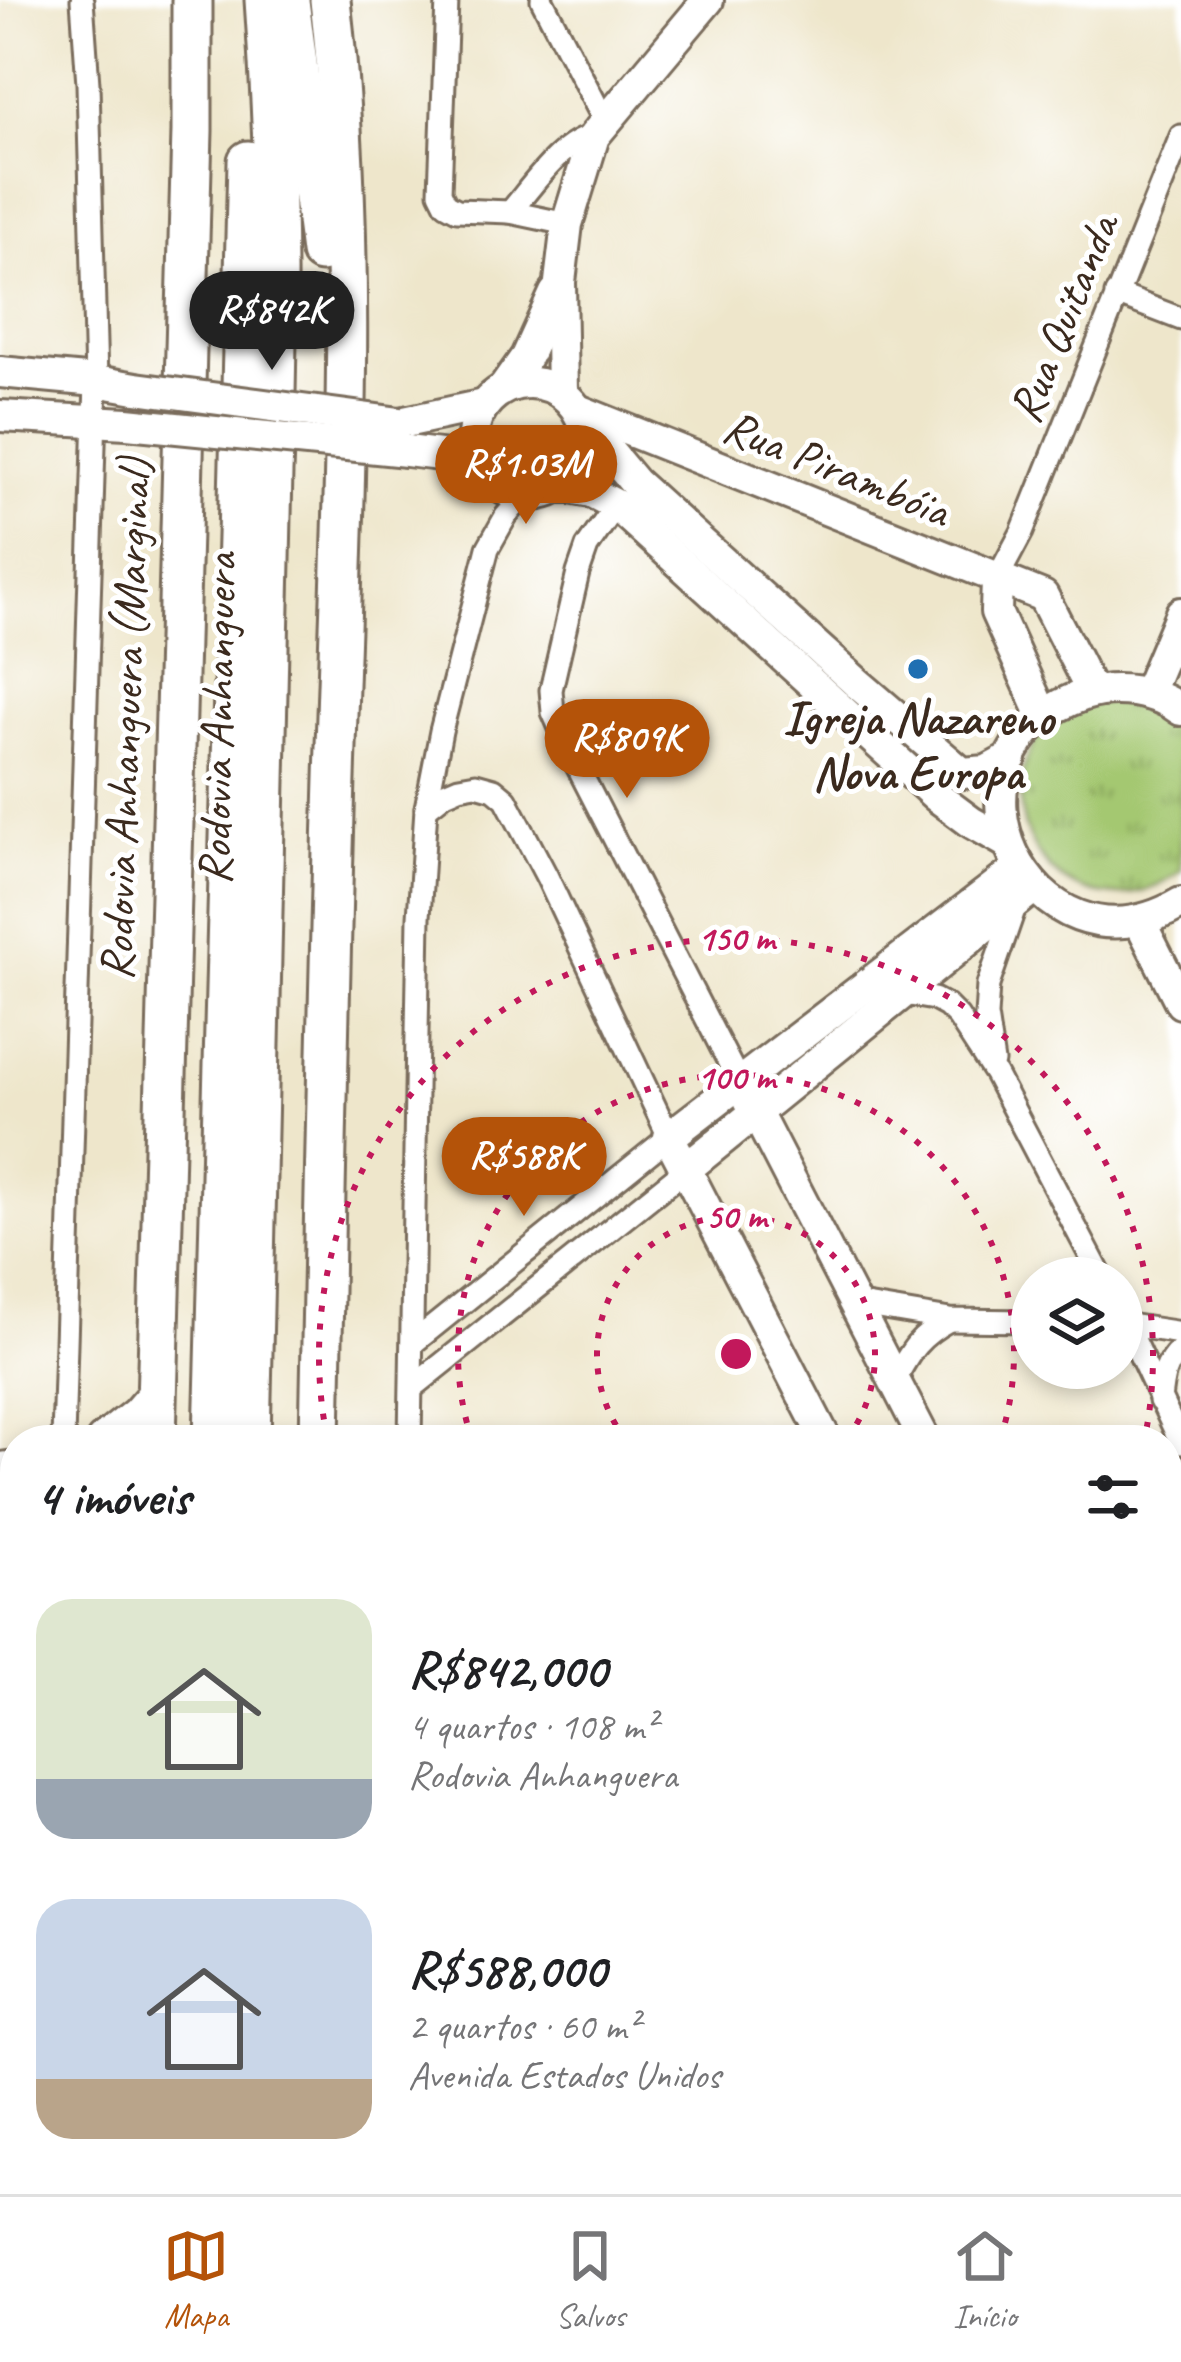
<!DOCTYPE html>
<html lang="pt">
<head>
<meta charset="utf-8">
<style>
  :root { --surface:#fff; --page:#f2f2f2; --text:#202124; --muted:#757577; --line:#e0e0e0; --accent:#b45309 }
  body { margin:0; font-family:Caveat,sans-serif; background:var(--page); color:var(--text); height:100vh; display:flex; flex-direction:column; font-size:45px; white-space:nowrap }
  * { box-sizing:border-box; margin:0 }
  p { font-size:39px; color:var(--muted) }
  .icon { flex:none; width:66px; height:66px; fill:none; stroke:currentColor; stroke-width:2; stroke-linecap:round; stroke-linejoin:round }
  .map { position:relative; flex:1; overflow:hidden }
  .sheet { position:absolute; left:0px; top:1425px; width:1182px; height:771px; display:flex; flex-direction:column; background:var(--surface); border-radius:48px 48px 0 0; box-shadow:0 6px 18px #0003 }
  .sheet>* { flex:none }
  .controls { position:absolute; left:1011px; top:1257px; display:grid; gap:24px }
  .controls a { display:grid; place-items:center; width:132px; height:132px; border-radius:50%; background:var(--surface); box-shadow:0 6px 18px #0003; font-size:60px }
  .price { position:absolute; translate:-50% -102px; padding:0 27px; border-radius:42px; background:var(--accent); color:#fff; font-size:39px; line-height:78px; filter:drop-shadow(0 3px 6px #0008) }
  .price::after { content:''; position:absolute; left:50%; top:72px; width:36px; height:27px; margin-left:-18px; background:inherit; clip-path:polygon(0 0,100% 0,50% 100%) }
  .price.selected { background:#222; color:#fff }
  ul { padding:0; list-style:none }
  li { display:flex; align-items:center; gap:36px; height:300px; padding:0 36px }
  li span { display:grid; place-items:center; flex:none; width:336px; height:240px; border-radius:36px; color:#555 }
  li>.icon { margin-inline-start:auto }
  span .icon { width:144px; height:144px; fill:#fffc; stroke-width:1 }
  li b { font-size:51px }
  h2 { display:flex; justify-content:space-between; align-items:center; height:144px; padding:0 36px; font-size:51px }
  .menu { display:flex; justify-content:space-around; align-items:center; height:168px; border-top:3px solid var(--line); background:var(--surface); font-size:33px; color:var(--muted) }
  .menu a { display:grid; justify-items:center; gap:6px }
  .menu .selected { color:var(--accent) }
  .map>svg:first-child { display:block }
  .park { fill:url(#park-tufts); stroke:#707948; stroke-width:3 }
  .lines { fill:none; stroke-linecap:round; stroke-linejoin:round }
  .street-casing { stroke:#7a6c5b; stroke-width:27 }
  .secondary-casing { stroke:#7a6c5b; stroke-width:36 }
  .highway-casing { stroke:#7a6c5b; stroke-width:45 }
  .street { stroke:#fff; stroke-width:21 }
  .secondary { stroke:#fff; stroke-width:30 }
  .highway { stroke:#fff; stroke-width:39 }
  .secondary-bridge-casing { stroke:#7a6c5b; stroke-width:36; stroke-linecap:butt }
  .secondary-bridge { stroke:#fff; stroke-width:30 }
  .ring { fill:none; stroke:#c2185b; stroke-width:6; stroke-dasharray:6 12 }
  .poi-dot { fill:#1f6fb2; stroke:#fff; stroke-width:4.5 }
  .labels { text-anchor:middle; stroke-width:10; stroke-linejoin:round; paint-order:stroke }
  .street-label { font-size:48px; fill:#3b2a1e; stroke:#fff }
  .poi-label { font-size:48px; font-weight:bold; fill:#3b2a1e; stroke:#fff }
  .centre { fill:#c2185b; stroke:#fff; stroke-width:6 }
  .ring-label { font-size:36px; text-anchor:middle; font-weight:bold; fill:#c2185b; stroke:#fff; stroke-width:10; stroke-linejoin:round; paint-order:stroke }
</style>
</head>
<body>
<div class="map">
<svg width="1181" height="2194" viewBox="0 0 1181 2194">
  <defs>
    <pattern id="park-tufts" width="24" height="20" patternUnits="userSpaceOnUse" patternTransform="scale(3)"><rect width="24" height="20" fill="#a4c871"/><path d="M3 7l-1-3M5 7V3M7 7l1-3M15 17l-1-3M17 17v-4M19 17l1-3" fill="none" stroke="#87a35c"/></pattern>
  </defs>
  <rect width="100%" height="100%" fill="#fff"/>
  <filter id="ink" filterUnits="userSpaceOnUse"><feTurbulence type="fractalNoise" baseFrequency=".00833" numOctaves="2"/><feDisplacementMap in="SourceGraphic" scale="24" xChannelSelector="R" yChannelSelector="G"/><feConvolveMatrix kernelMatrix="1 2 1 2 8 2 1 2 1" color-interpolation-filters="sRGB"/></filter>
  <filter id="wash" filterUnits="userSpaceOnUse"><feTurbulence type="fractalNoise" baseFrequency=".004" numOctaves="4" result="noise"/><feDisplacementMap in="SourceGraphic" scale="48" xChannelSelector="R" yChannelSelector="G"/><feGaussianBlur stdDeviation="2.7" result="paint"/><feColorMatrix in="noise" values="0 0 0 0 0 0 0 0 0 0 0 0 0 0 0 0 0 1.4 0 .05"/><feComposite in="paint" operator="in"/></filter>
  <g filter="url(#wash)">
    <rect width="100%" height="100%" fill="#eee6cb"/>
    <path class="park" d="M 1127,697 L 1181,721 L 1181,871 C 1166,882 1150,891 1131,894 C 1048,907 994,815 1033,745 C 1040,733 1051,719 1064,712 C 1081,703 1108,701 1127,697 Z"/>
  </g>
  <g filter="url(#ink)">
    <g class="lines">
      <g class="street-casing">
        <g id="street">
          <path d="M 447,0 L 440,192 L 446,204 L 457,210 L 510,212 L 567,224"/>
          <path d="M 542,0 L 605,122"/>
          <path d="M 510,212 C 531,188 561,141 594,136"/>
          <path d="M 1116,294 L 1181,319"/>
          <path d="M 616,505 L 587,547 L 578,573 L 551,690 L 553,712 L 574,760 L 739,1082"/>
          <path d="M 997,579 L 1022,532 L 1181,136"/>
          <path d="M 904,994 L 934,999 L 947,1006 L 958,1017 L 995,1074 L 1102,1278"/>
          <path d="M 993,1062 L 986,1016 L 988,985 L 1017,901"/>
          <path d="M 854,1304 L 950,1320 L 1032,1321"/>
          <path d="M 1122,1316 L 1181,1443"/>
          <path d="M 1122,1324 L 1181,1333"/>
          <path d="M 413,1343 L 669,1137 L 547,877 L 506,799 L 494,789 L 476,784 L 459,787 L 445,793 L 426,808"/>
          <path d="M 894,1381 C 911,1350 918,1337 949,1320"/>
          <path d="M 412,1388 L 686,1169"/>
          <path d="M 1160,1401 C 1162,1379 1164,1364 1181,1349"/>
          <path d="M 63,1440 L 96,381 L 88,84 L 82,0"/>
          <path d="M 410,1440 L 419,917 L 426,808 L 441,731 L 488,548 L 506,516 L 525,494"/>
          <path d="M 1167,1605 L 1181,1586"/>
          <path d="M 773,2181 L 780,2194"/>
          <path d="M 397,2194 L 397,2181"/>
          <path d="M 600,2194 L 600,2181"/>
          <path d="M 1023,2194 L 1050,2181"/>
        </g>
      </g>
      <g class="secondary-casing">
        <g id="secondary">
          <path d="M 0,372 L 96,381 L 136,388"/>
          <circle cx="529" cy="439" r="56"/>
          <path d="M 504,388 L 526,357 L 555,293"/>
          <path d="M 562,393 L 560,282 L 567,224 L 594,136 L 708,0"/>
          <path d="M 578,410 L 1043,596 L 1092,692"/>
          <path d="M 0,416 L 127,423"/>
          <path d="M 583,421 L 635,483 L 856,682 L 962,773 L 987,771 L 1011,758"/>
          <path d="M 400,423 L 484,405"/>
          <path d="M 407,451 L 456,457 L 480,465"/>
          <path d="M 560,486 L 591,492 L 616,505 L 936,796 L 971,822 L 1006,842"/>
          <path d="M 997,579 L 996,612 L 1043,716"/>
          <path d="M 1147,694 L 1181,613"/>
          <path d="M 1181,710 C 1155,690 1115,685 1084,695 C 917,752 1030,992 1181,903"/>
          <path d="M 1139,920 L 1181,1003"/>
          <path d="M 749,1099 L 925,1440"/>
          <path d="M 686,1169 L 1034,887"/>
          <path d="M 102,1440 L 136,1413 L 156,1390"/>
          <path d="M 826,1440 L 669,1137 L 1019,868"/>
          <path d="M 0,1468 L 15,1466"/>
          <path d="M 1167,1906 L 1181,1934"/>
          <path d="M 1167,2117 L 1181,2144"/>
          <path d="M 332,2181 L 334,2194"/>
        </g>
      </g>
      <g class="highway-casing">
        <g id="highway">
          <path d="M 289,1 L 321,252"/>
          <path d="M 156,1440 L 192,131 L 192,0"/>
          <path d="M 214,1440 L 248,161"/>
          <path d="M 250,1440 L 272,472 C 280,315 276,157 265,0"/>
          <path d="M 320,1440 C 325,1198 329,957 337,715 C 345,477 357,237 330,0"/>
          <path d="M 137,2194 L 137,2181"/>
          <path d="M 200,2194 L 200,2181"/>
          <path d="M 236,2194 L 236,2181"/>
          <path d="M 301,2194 L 302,2181"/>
        </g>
      </g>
      <use href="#street" class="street"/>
      <use href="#secondary" class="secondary"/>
      <use href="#highway" class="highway"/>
      <g class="secondary-bridge-casing">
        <g id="secondary-bridge">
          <path d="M 136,388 L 400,423"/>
          <path d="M 127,423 L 407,451"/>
        </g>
      </g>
      <use href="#secondary-bridge" class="secondary-bridge"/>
    </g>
  </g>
  <g class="ring">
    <path d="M626 1440A139 139 0 1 1 846 1440"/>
    <path d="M472 1440A278 278 0 1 1 1000 1440"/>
    <path d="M327 1437A417 417 0 1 1 1145 1437"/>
  </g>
  <circle class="poi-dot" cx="918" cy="669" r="12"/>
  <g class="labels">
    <g class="street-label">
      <text transform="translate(1062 318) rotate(-68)" y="17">Rua Quitanda</text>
      <text transform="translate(837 467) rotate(22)" y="17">Rua Pirambóia</text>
      <text transform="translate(124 719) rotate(-88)" y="17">Rodovia Anhanguera (Marginal)</text>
      <text transform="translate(216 719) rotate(-89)" y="17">Rodovia Anhanguera</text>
    </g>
    <g class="poi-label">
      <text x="918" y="734">Igreja Nazareno<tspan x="918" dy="55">Nova Europa</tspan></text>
    </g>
  </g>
  <circle cx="736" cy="1354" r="18" class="centre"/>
  <g class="ring-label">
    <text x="736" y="950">150 m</text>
    <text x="736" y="1089">100 m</text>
    <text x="736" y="1228">50 m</text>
  </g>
</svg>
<div class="controls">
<a><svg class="icon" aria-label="layers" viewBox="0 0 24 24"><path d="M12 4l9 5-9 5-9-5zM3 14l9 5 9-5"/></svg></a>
</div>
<b class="price selected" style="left:272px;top:373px">R$842K</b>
<b class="price" style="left:526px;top:527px">R$1.03M</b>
<b class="price" style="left:627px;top:801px">R$809K</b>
<b class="price" style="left:524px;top:1219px">R$588K</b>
<section class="sheet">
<h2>4 imóveis<svg class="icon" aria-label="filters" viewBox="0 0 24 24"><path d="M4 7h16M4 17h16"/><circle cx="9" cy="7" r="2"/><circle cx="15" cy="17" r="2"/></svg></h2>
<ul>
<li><span style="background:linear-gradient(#dfe7d0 75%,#9aa5b1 0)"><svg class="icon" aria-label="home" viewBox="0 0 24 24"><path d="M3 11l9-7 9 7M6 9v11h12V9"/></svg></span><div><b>R$842,000</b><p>4 quartos · 108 m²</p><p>Rodovia Anhanguera</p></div></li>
<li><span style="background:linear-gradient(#c9d6e8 75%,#b9a48a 0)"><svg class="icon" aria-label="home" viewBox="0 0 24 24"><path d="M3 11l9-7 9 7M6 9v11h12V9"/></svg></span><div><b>R$588,000</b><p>2 quartos · 60 m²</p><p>Avenida Estados Unidos</p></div></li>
</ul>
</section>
</div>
<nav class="menu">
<a class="selected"><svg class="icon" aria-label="map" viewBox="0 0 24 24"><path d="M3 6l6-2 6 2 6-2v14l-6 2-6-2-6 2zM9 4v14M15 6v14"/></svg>Mapa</a>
<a><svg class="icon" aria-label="saved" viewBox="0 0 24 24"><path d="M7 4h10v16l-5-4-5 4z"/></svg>Salvos</a>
<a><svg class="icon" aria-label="home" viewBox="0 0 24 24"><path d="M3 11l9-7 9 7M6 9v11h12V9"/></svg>Início</a>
</nav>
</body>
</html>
